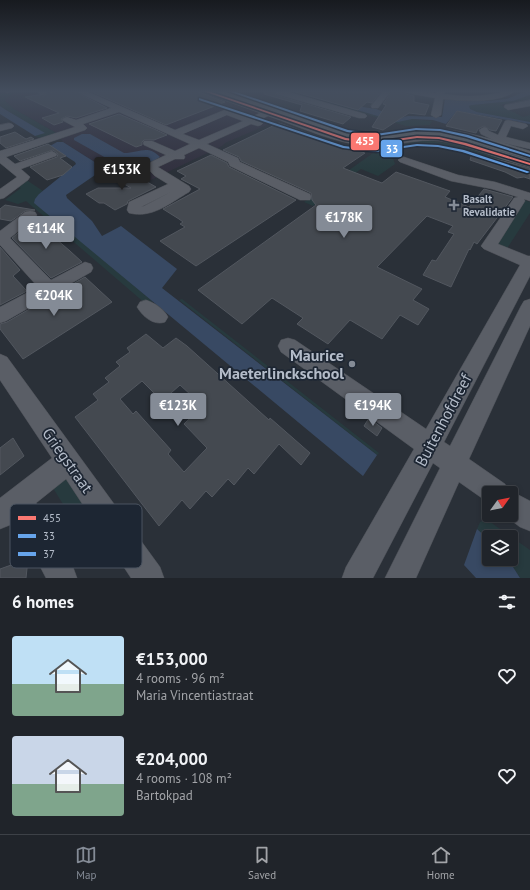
<!DOCTYPE html>
<html lang="en">
<head>
<meta charset="utf-8">
<style>
  :root { --surface:#20242a; --page:#282c32; --text:#f1f3f6; --muted:#a2a4a8; --line:#3d4147; --accent:#848b96 }
  body { margin:0; font-family:"PT Sans",sans-serif; background:var(--page); color:var(--text); height:100vh; display:flex; flex-direction:column; font-size:15px; white-space:nowrap }
  * { box-sizing:border-box; margin:0 }
  p { font-size:13px; color:var(--muted) }
  .icon { flex:none; width:22px; height:22px; fill:none; stroke:currentColor; stroke-width:2; stroke-linecap:round; stroke-linejoin:round }
  .map { position:relative; height:578px; overflow:hidden }
  .panel { display:flex; flex-direction:column; background:var(--surface); flex:1 }
  .panel>* { flex:none }
  .needle { width:26px; rotate:57deg }
  .buttons { position:absolute; left:482px; top:486px; display:grid; gap:8px }
  .buttons a { display:grid; place-items:center; width:36px; height:36px; border-radius:4px; background:var(--surface); box-shadow:0 2px 6px #0003,0 0 0 1px var(--line); font-size:20px }
  .price { position:absolute; translate:-50% -34px; padding:0 9px; border-radius:4px; background:var(--accent); color:#fff; font-size:13px; line-height:26px; filter:drop-shadow(0 1px 2px #0008) }
  .price::after { content:''; position:absolute; left:50%; top:24px; width:12px; height:9px; margin-left:-6px; background:inherit; clip-path:polygon(0 0,100% 0,50% 100%) }
  .price.selected { background:#222; color:#fff }
  ul { padding:0; list-style:none }
  li { display:flex; align-items:center; gap:12px; height:100px; padding:0 12px }
  li span { display:grid; place-items:center; flex:none; width:112px; height:80px; border-radius:4px; color:#555 }
  li>.icon { margin-inline-start:auto }
  span .icon { width:48px; height:48px; fill:#fffc; stroke-width:1 }
  li b { font-size:17px }
  h2 { display:flex; justify-content:space-between; align-items:center; height:48px; padding:0 12px; font-size:17px }
  .tabs { display:flex; justify-content:space-around; align-items:center; height:56px; border-top:1px solid var(--line); background:var(--surface); font-size:11px; color:var(--muted) }
  .tabs a { display:grid; justify-items:center; gap:2px }
  .tabs .selected { color:var(--accent) }
  .map>svg:first-child { display:block }
  .medical { fill:#31303e }
  .green { fill:#273a3e }
  .water { fill:#384963 }
  .building { fill:#444950; stroke:#52575f; fill-rule:evenodd }
  .lines { fill:none; stroke-linecap:round; stroke-linejoin:round }
  .minor-casing { stroke:#484c53; stroke-width:1 }
  .major-casing { stroke:#484c55; stroke-width:1 }
  .minor { fill:#5a5e66; fill-rule:evenodd }
  .major { fill:#5c6168; fill-rule:evenodd }
  .bus-1-casing { stroke:#1d2633; stroke-width:3 }
  .bus-2-casing { stroke:#1d2633; stroke-width:3 }
  .bus-3-casing { stroke:#1d2633; stroke-width:3 }
  .bus-1 { fill:#fa7771; fill-rule:evenodd }
  .bus-2 { fill:#66a4eb; fill-rule:evenodd }
  .bus-3 { fill:#66a4eb; fill-rule:evenodd }
  .poi-dot { fill:#848b96; stroke:#1d2633; stroke-width:1.5 }
  .labels { text-anchor:middle; stroke-width:3.5; stroke-linejoin:round; paint-order:stroke }
  .far-poi-label { font-size:11px; font-weight:bold; fill:#b4bcc9; stroke:#1d2633; text-anchor:start }
  .near-poi-label { font-size:16px; font-weight:bold; fill:#b4bcc9; stroke:#1d2633; text-anchor:end }
  .near-street-label { font-size:16px; fill:#b4bcc9; stroke:#1d2633 }
  .key { fill:#1d2633; stroke:#4a5360; stroke-width:1 }
  .key-label { font-size:11px; fill:#b4bcc9 }
  .line-badge { stroke:#1d2633; stroke-width:1.5 }
  .badge-label { font-size:11px; text-anchor:middle; font-weight:bold; fill:#fff }
</style>
</head>
<body>
<div class="map">
<svg width="530" height="578" viewBox="0 0 530 578">
  <rect width="100%" height="100%" fill="#2a3038"/>
  <path class="medical" d="M 1,91 L 199,91 L 281,119 L 225,143 L 222,146 L 151,180 L 141,174 L 126,170 L 102,168 L 101,166 L 95,162 L 63,142 L 58,134 L 14,109 L 4,100 L 13,93 L 6,94 Z"/>
  <g class="green">
    <path d="M 0,91 L 6,94 L 14,92 L 4,100 L 14,109 L 58,134 L 43,139 L 35,136 L 44,133 L 0,106 Z"/>
    <path d="M 289,91 L 398,122 L 409,119 L 433,121 L 431,122 L 430,125 L 406,126 Z"/>
    <path d="M 530,95 L 530,98 L 528,99 L 500,105 L 523,117 L 530,115 L 530,122 L 477,112 L 470,109 L 469,106 L 472,105 L 513,101 Z"/>
    <path d="M 424,140 L 453,144 L 513,162 L 472,154 L 467,150 L 445,148 L 446,147 L 431,144 L 418,146 L 415,144 L 399,147 L 397,144 Z"/>
    <path d="M 383,146 L 389,148 L 395,164 L 378,176 L 361,169 L 332,189 L 332,193 L 313,206 L 304,202 Z"/>
    <path d="M 24,181 L 28,181 L 43,191 L 39,194 L 117,271 L 153,302 L 146,304 L 26,201 L 18,204 L 5,200 L 21,188 L 16,187 Z"/>
    <path d="M 521,199 L 530,202 L 530,213 L 506,250 L 493,244 Z"/>
    <path d="M 182,299 L 379,453 L 377,455 L 179,300 Z"/>
    <path d="M 69,476 L 94,527 L 102,557 L 97,559 L 53,488 Z"/>
    <path d="M 486,519 L 530,550 L 530,578 L 520,578 L 508,559 L 511,559 L 511,537 L 489,537 L 489,540 L 477,529 L 480,522 Z"/>
  </g>
  <g class="water">
    <path d="M 292,91 L 303,91 L 356,106 L 376,109 L 400,118 L 408,116 L 442,117 L 445,99 C 466,101 486,102 506,99 C 514,97 522,91 530,91 L 530,95 L 513,101 L 472,105 L 469,106 L 470,109 L 477,112 L 530,122 L 530,124 L 457,111 L 446,124 L 433,120 L 412,119 L 398,122 Z"/>
    <path d="M 0,106 L 6,110 L 45,133 L 35,136 L 0,114 Z"/>
    <path d="M 82,134 L 90,134 L 124,153 C 139,153 148,144 160,157 L 152,162 L 142,160 L 115,163 L 74,140 L 74,138 Z"/>
    <path d="M 57,142 L 63,142 L 101,166 L 102,170 L 98,173 L 66,195 L 67,198 L 92,221 L 102,236 L 121,226 L 177,269 L 162,288 L 377,455 L 363,476 L 34,203 L 35,199 L 39,194 L 76,164 L 75,162 L 50,146 Z"/>
    <path d="M 477,529 L 489,540 L 489,559 L 508,559 L 520,578 L 476,578 L 464,565 Z"/>
  </g>
  <g class="building">
    <path d="M 58,91 L 74,91 L 107,108 L 76,118 L 67,116 L 61,119 L 63,122 L 54,125 L 42,118 L 59,113 L 25,97 L 38,95 L 43,96 L 48,93 Z"/>
    <path d="M 90,91 L 196,91 L 225,102 L 166,125 Z"/>
    <path d="M 264,91 L 274,91 L 276,95 L 351,117 L 343,124 L 300,111 L 302,105 L 264,94 Z"/>
    <path d="M 292,91 L 362,92 L 381,91 L 372,103 L 367,102 L 358,110 Z"/>
    <path d="M 392,91 L 402,91 L 406,94 L 414,96 L 414,102 L 429,105 L 425,115 L 409,113 L 383,130 L 372,127 L 386,105 L 383,104 Z"/>
    <path d="M 457,111 L 502,120 L 496,131 L 490,130 L 484,126 L 478,129 L 476,133 L 446,126 Z"/>
    <path d="M 119,114 L 154,129 L 167,135 L 154,140 L 144,140 L 142,142 L 142,145 L 136,147 L 89,124 Z"/>
    <path d="M 279,123 L 365,153 L 343,168 L 382,183 L 396,172 L 450,191 L 445,197 L 469,207 L 484,189 L 513,197 L 477,244 L 474,242 L 470,250 L 469,249 L 451,287 L 423,275 L 432,260 L 436,261 L 454,234 L 448,232 L 453,226 L 427,216 L 377,267 L 422,289 L 413,300 L 429,309 L 418,325 L 400,315 L 382,339 L 350,320 L 328,344 L 297,324 L 303,318 L 272,298 L 242,324 L 198,290 L 316,205 L 312,200 L 311,193 L 241,161 L 239,157 L 223,150 Z"/>
    <path d="M 15,132 L 26,139 L 31,137 L 34,139 L 6,148 L 0,143 L 0,137 Z"/>
    <path d="M 48,144 L 66,156 L 60,158 L 72,167 L 63,175 L 47,180 L 30,167 L 57,157 L 58,154 L 53,150 L 20,161 L 14,156 Z"/>
    <path d="M 472,153 L 530,168 L 530,179 L 524,177 L 517,178 L 505,172 L 470,160 Z"/>
    <path d="M 211,155 L 227,163 L 229,167 L 296,200 L 196,266 L 160,241 L 185,227 L 180,224 L 183,222 L 179,219 L 163,209 L 200,189 L 181,179 L 186,176 L 177,171 Z"/>
    <path d="M 123,172 L 139,176 L 142,179 L 156,187 L 128,201 L 127,204 L 115,210 L 104,203 L 99,203 L 86,194 L 98,188 L 131,188 L 114,178 Z"/>
    <path d="M 5,205 L 35,210 L 25,211 L 11,221 L 0,219 L 0,209 Z"/>
    <path d="M 34,220 L 70,251 L 82,262 L 51,278 L 12,238 Z"/>
    <path d="M 0,247 L 20,270 L 13,276 L 27,291 L 0,305 Z"/>
    <path d="M 85,277 L 112,302 L 23,359 L 0,329 L 0,324 L 7,322 Z"/>
    <path d="M 146,334 L 163,348 L 176,338 L 187,346 L 269,420 L 270,418 L 310,453 L 301,465 L 279,444 L 254,474 L 248,468 L 234,485 L 228,479 L 212,497 L 206,491 L 190,509 L 182,500 L 159,526 L 75,417 L 98,400 L 93,394 L 109,382 L 105,378 L 120,366 L 116,362 L 130,352 L 127,348 ZM 142,381 L 162,401 L 180,385 L 203,406 L 184,424 L 207,448 L 184,472 L 168,454 L 171,450 L 136,411 L 133,414 L 120,399 Z"/>
    <path d="M 369,418 L 382,428 L 377,436 L 364,426 Z"/>
    <path d="M 13,438 L 24,456 L 0,475 L 0,448 Z"/>
    <path d="M 28,559 L 26,578 L 0,578 L 0,569 Z"/>
  </g>
  <g class="lines">
    <g class="minor-casing">
      <g id="minor">
        <path d="M 3,91 L 12,91 L 8,93 Z"/>
        <path d="M 38,91 L 46,91 L 47,93 L 43,95 L 40,95 Z"/>
        <path d="M 75,91 L 86,91 L 175,130 L 227,109 L 251,117 L 260,113 L 199,91 L 212,91 L 267,110 L 275,109 L 275,112 C 305,122 336,137 367,139 C 386,141 403,134 422,134 C 445,133 469,141 491,148 L 495,141 L 481,134 L 479,130 L 484,127 L 487,128 L 489,131 L 498,135 L 505,121 L 508,120 L 526,124 L 528,126 L 523,129 L 511,126 L 506,137 L 530,143 L 530,149 L 504,143 L 500,151 L 530,160 L 530,167 C 500,160 471,146 440,141 C 416,138 394,147 370,146 C 335,144 301,127 268,116 L 259,120 L 263,123 L 261,125 L 258,126 L 251,124 L 207,144 L 238,158 L 240,162 L 310,194 L 311,197 L 310,200 L 300,200 L 230,166 L 228,162 L 199,148 L 184,155 L 185,157 L 184,159 L 175,159 L 158,167 L 189,186 L 191,189 L 189,192 C 170,203 152,219 129,213 L 127,210 L 129,202 L 168,184 L 155,176 L 146,167 L 151,162 L 166,155 L 144,145 L 143,143 L 144,141 L 152,141 L 175,151 L 190,144 L 119,112 L 83,124 L 87,128 L 85,130 L 6,157 L 15,164 L 52,151 L 57,154 L 56,156 L 21,169 L 30,177 L 28,180 L 4,198 L 0,199 L 0,189 L 17,177 L 0,163 L 0,151 L 75,127 L 62,120 L 64,118 L 67,117 L 76,120 L 111,108 ZM 227,115 L 243,121 L 199,140 L 183,134 ZM 171,192 L 144,206 L 141,207 Z"/>
        <path d="M 275,91 L 285,91 L 365,114 L 367,116 L 365,118 L 359,118 L 276,94 Z"/>
        <path d="M 383,91 L 391,91 L 378,108 L 372,108 L 371,106 Z"/>
        <path d="M 403,91 L 437,93 L 437,91 L 445,91 L 444,94 C 458,96 472,97 486,95 C 496,94 505,91 515,91 C 499,104 463,101 443,99 L 441,115 L 436,118 L 431,115 L 435,98 L 407,93 Z"/>
        <path d="M 530,100 L 530,106 L 508,110 L 504,107 L 505,105 Z"/>
        <path d="M 9,123 L 12,124 L 14,126 L 12,128 L 0,131 L 0,125 Z"/>
        <path d="M 404,157 L 458,175 L 495,182 L 530,193 L 530,201 L 524,199 L 525,201 L 498,244 L 528,256 L 530,256 L 530,276 L 444,442 L 450,446 L 521,306 L 524,301 L 530,299 L 530,326 L 469,459 L 505,484 L 509,492 L 511,491 L 530,501 L 530,531 L 520,527 L 504,515 L 511,515 L 511,493 L 489,493 L 489,503 L 459,482 L 416,578 L 385,578 L 440,468 L 433,463 L 373,578 L 342,578 L 346,567 L 414,449 L 281,352 L 278,346 L 281,340 L 288,338 L 295,340 L 426,429 L 520,265 L 484,249 L 481,246 L 514,198 L 518,197 L 492,189 L 451,181 L 400,162 L 398,160 L 400,158 Z"/>
        <path d="M 30,211 L 35,212 L 37,215 L 35,218 L 10,238 L 51,280 L 85,262 L 91,264 L 93,268 L 91,272 L 6,321 L 0,323 L 0,307 L 38,287 L 0,245 L 0,231 L 25,212 Z"/>
        <path d="M 146,300 C 155,303 164,309 168,317 L 165,322 C 154,326 143,317 137,307 L 140,302 Z"/>
        <path d="M 0,354 L 7,357 L 160,567 L 164,578 L 131,578 L 66,479 L 36,503 L 73,567 L 77,578 L 46,578 L 16,520 L 10,525 L 0,529 L 0,498 L 52,458 L 0,380 Z"/>
      </g>
    </g>
    <g class="major-casing">
      <path id="major" d="M 210,91 L 227,91 L 361,134 C 384,135 406,128 428,128 C 463,129 497,141 530,151 L 530,159 C 496,151 463,136 428,136 C 405,135 383,143 360,142 L 211,93 Z"/>
    </g>
    <use href="#minor" class="minor"/>
    <use href="#major" class="major"/>
    <g class="bus-1-casing">
      <path id="bus-1" d="M 208,91 L 346,138 L 376,142 L 417,136 L 439,137 L 466,143 L 530,163 L 530,165 L 464,145 L 439,139 L 417,138 L 376,144 L 345,140 L 203,91 Z"/>
    </g>
    <g class="bus-2-casing">
      <path id="bus-2" d="M 199,98 L 344,146 L 376,150 L 417,144 L 438,145 L 464,150 L 530,172 L 527,173 L 462,152 L 438,147 L 417,146 L 376,152 L 343,148 L 199,100 Z"/>
    </g>
    <g class="bus-3-casing">
      <path id="bus-3" d="M 233,91 L 348,130 L 376,134 L 416,128 L 440,129 L 468,135 L 530,155 L 530,157 L 466,137 L 440,131 L 416,130 L 376,136 L 347,132 L 228,91 Z"/>
    </g>
    <use href="#bus-1" class="bus-1"/>
    <use href="#bus-2" class="bus-2"/>
    <use href="#bus-3" class="bus-3"/>
  </g>
  <linearGradient id="sky" x2="0" y2="1"><stop stop-color="#171a1f"/><stop offset="0.53" stop-color="#444e5e"/><stop offset="1" stop-color="#444e5e" stop-opacity="0"/></linearGradient>
  <rect width="530" height="172" fill="url(#sky)"/>
  <g class="poi-dot">
    <path d="M452 199h4v4h4v4h-4v4h-4v-4h-4v-4h4z"/>
    <circle cx="352" cy="364" r="4"/>
  </g>
  <g class="labels">
    <g class="far-poi-label">
      <text x="463" y="203">Basalt<tspan x="463" dy="13">Revalidatie</tspan></text>
    </g>
    <g class="near-poi-label">
      <text x="344" y="361">Maurice<tspan x="344" dy="18">Maeterlinckschool</tspan></text>
    </g>
    <g class="near-street-label">
      <text transform="translate(443 420) rotate(-62)" y="6">Buitenhofdreef</text>
      <text transform="translate(68 460) rotate(55)" y="6">Griegstraat</text>
    </g>
  </g>
  <rect x="10" y="504" width="132" height="64" rx="6" class="key"/>
  <rect x="18" y="516" width="18" height="4" fill="#fa7771"/>
  <rect x="18" y="534" width="18" height="4" fill="#66a4eb"/>
  <rect x="18" y="552" width="18" height="4" fill="#66a4eb"/>
  <g class="key-label">
    <text x="43" y="522">455</text>
    <text x="43" y="540">33</text>
    <text x="43" y="558">37</text>
  </g>
  <g class="line-badge">
    <rect x="350" y="132" width="30" height="19" rx="4" fill="#fa7771"/>
    <rect x="380" y="139" width="23" height="19" rx="4" fill="#66a4eb"/>
  </g>
  <g class="badge-label">
    <text x="365" y="145">455</text>
    <text x="392" y="153">33</text>
  </g>
</svg>
<div class="buttons">
<a><svg class="needle" viewBox="-14 -14 28 28"><path d="M0-13l5 13h-10z" fill="#e53935"/><path d="M0 13l5-13h-10z" fill="#a2a4a8"/></svg></a>
<a><svg class="icon" aria-label="layers" viewBox="0 0 24 24"><path d="M12 4l9 5-9 5-9-5zM3 14l9 5 9-5"/></svg></a>
</div>
<b class="price selected" style="left:122px;top:191px">€153K</b>
<b class="price" style="left:344px;top:239px">€178K</b>
<b class="price" style="left:46px;top:250px">€114K</b>
<b class="price" style="left:54px;top:317px">€204K</b>
<b class="price" style="left:178px;top:427px">€123K</b>
<b class="price" style="left:373px;top:427px">€194K</b>
</div>
<section class="panel">
<h2>6 homes<svg class="icon" aria-label="filters" viewBox="0 0 24 24"><path d="M4 7h16M4 17h16"/><circle cx="9" cy="7" r="2"/><circle cx="15" cy="17" r="2"/></svg></h2>
<ul>
<li><span style="background:linear-gradient(#bfe0f5 60%,#7fa58c 0)"><svg class="icon" aria-label="home" viewBox="0 0 24 24"><path d="M3 11l9-7 9 7M6 9v11h12V9"/></svg></span><div><b>€153,000</b><p>4 rooms · 96 m²</p><p>Maria Vincentiastraat</p></div><svg class="icon" aria-label="heart" viewBox="0 0 24 24"><path d="M12 20l-8-8c-3-5 5-10 8-4 3-6 11-1 8 4z"/></svg></li>
<li><span style="background:linear-gradient(#c9d6e8 60%,#7fa58c 0)"><svg class="icon" aria-label="home" viewBox="0 0 24 24"><path d="M3 11l9-7 9 7M6 9v11h12V9"/></svg></span><div><b>€204,000</b><p>4 rooms · 108 m²</p><p>Bartokpad</p></div><svg class="icon" aria-label="heart" viewBox="0 0 24 24"><path d="M12 20l-8-8c-3-5 5-10 8-4 3-6 11-1 8 4z"/></svg></li>
</ul>
</section>
<nav class="tabs">
<a class="selected"><svg class="icon" aria-label="map" viewBox="0 0 24 24"><path d="M3 6l6-2 6 2 6-2v14l-6 2-6-2-6 2zM9 4v14M15 6v14"/></svg>Map</a>
<a><svg class="icon" aria-label="saved" viewBox="0 0 24 24"><path d="M7 4h10v16l-5-4-5 4z"/></svg>Saved</a>
<a><svg class="icon" aria-label="home" viewBox="0 0 24 24"><path d="M3 11l9-7 9 7M6 9v11h12V9"/></svg>Home</a>
</nav>
</body>
</html>
